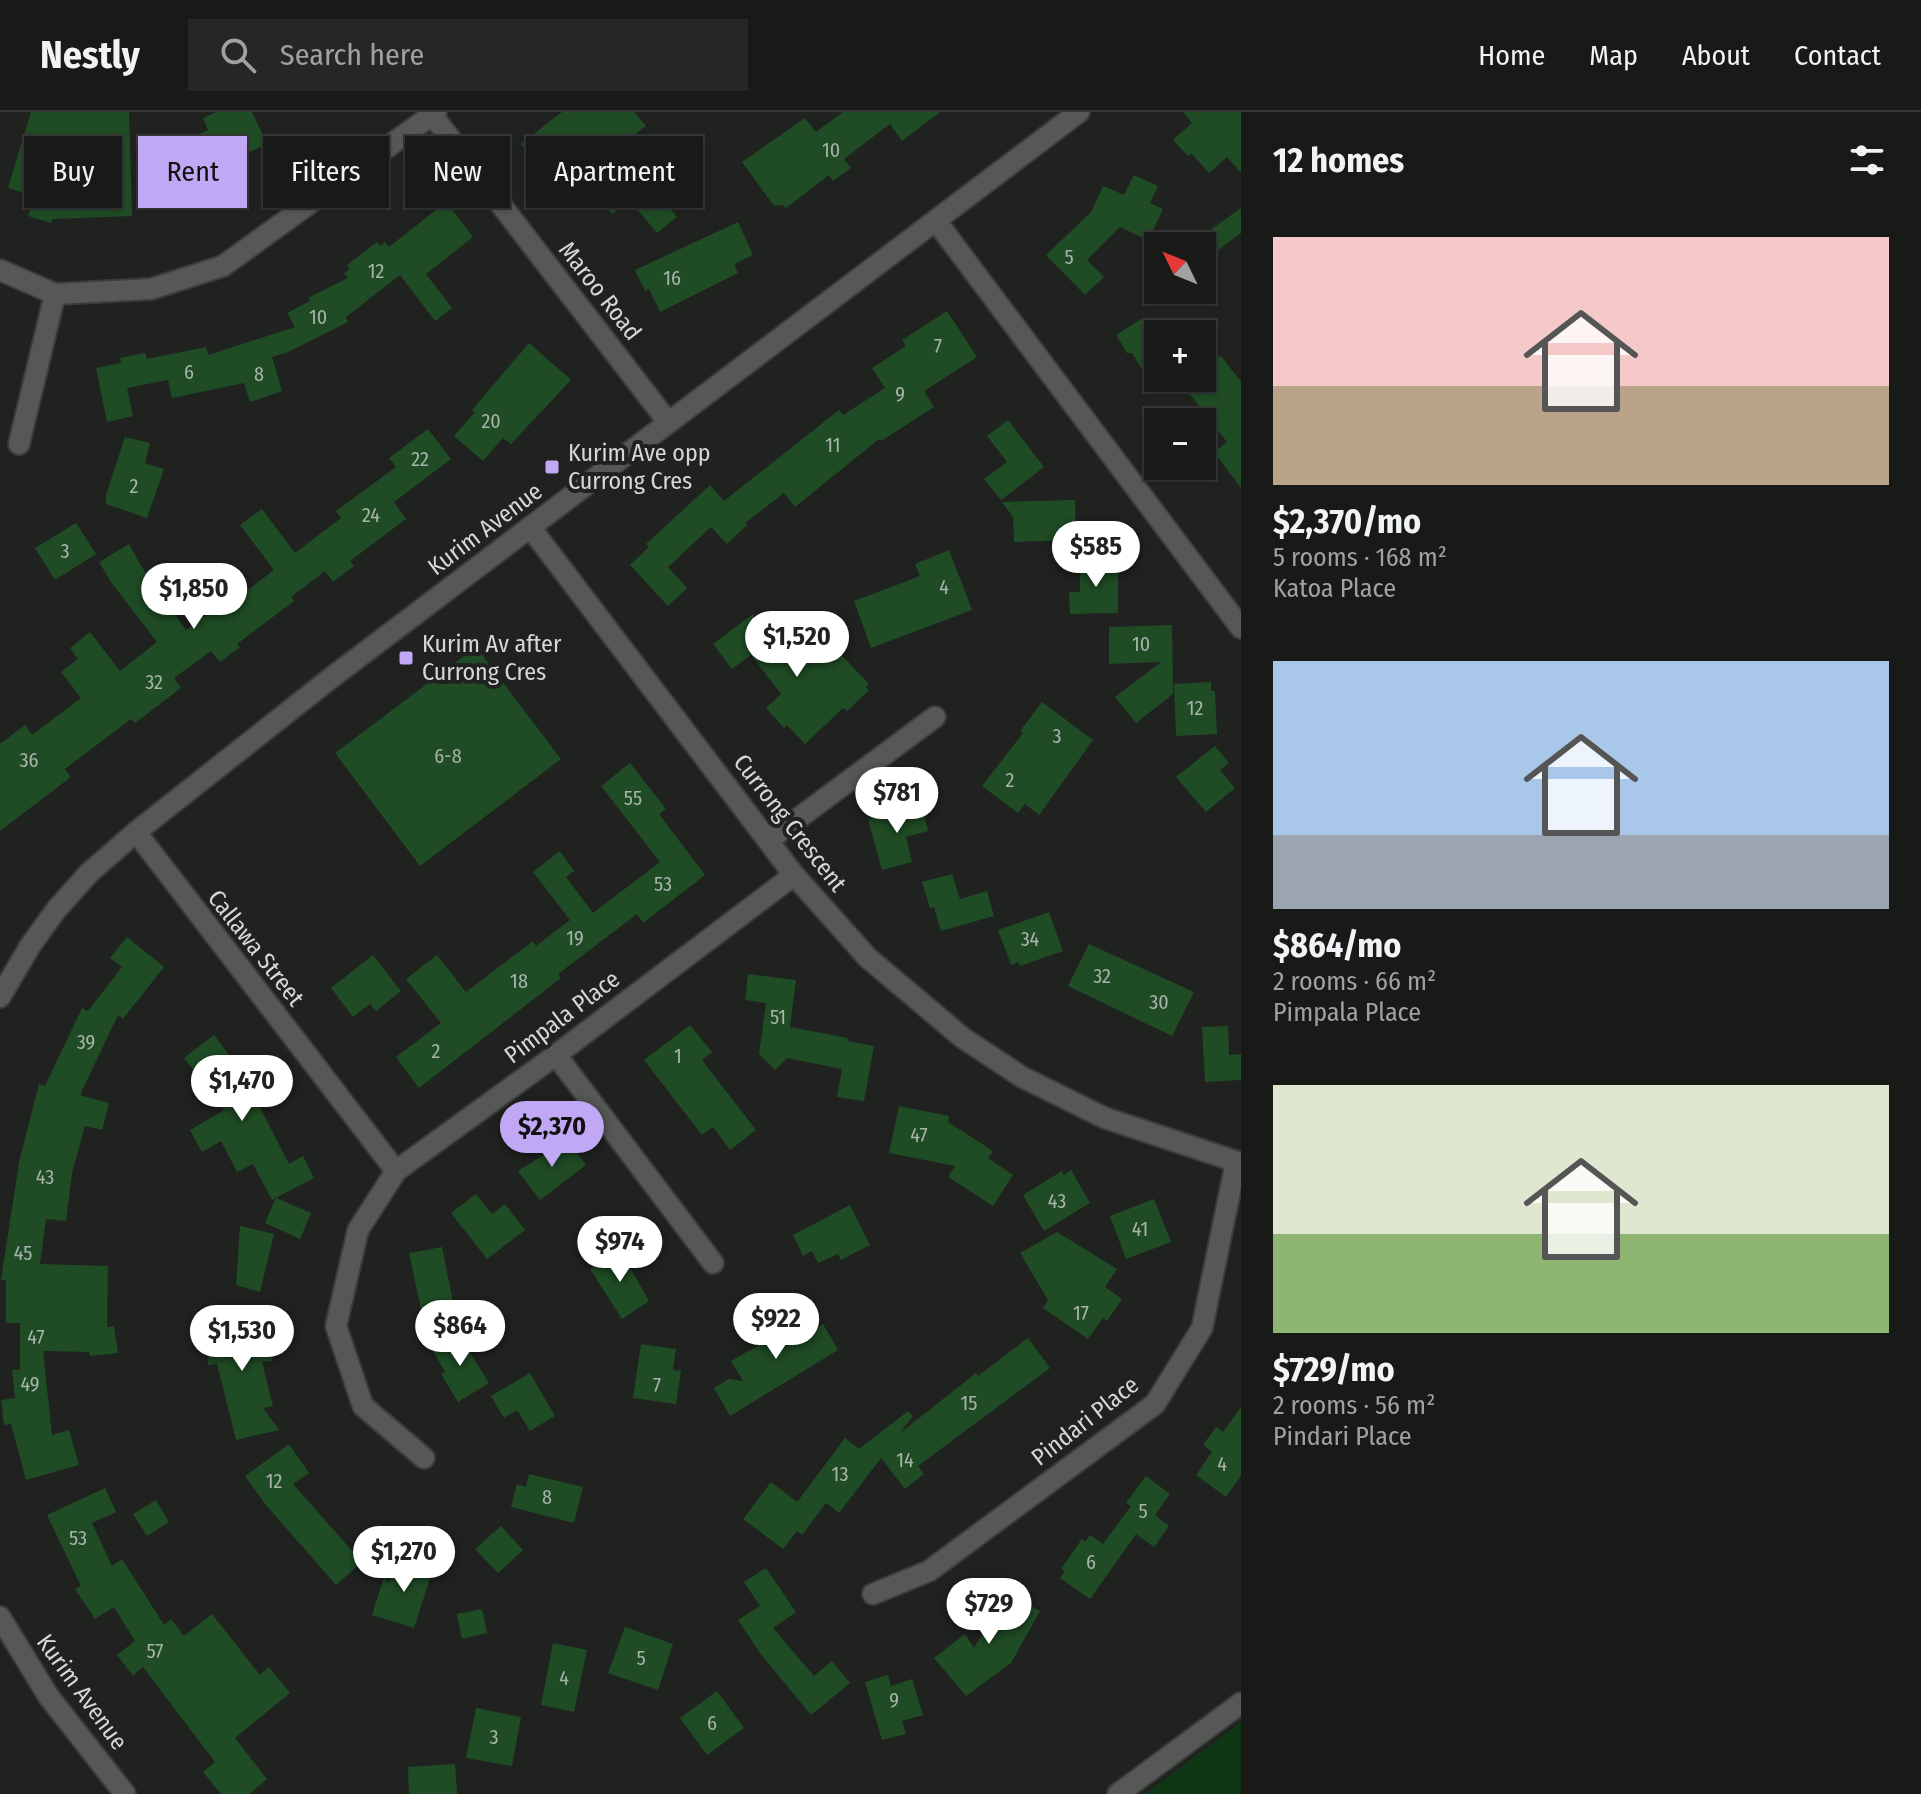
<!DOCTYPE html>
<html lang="en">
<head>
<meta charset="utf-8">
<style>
  :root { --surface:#181a18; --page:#252725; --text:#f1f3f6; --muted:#9fa1a2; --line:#363837; --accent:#c0a8f4 }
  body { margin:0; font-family:"Fira Sans Condensed",sans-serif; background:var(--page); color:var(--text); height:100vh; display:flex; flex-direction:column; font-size:30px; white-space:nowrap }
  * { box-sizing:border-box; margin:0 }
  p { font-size:26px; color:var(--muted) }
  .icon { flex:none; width:44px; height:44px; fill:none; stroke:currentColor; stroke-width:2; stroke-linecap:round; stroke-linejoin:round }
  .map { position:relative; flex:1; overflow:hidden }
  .sheet { display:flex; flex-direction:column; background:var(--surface); width:680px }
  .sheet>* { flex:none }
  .banner { position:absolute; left:24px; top:24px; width:760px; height:72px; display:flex; gap:16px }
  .needle { width:52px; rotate:313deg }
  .tools { position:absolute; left:1144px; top:120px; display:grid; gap:16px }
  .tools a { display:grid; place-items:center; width:72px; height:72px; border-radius:0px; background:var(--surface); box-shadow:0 2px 6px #0004,0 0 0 2px var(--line); font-size:40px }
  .price { position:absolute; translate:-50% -68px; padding:0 18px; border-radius:28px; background:#fff; color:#222; font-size:26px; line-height:52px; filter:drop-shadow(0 2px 4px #0008) }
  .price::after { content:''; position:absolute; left:50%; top:48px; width:24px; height:18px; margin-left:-12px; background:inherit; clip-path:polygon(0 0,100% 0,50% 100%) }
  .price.selected { background:var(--accent); color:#111 }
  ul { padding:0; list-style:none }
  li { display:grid; align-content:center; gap:16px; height:424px; padding:0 32px }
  li span { display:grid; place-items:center; height:248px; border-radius:0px; color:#555 }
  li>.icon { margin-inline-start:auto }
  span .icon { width:144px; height:144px; fill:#fffc; stroke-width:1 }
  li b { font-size:34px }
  h2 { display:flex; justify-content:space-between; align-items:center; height:96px; padding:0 32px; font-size:34px }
  .chip { padding:0 28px; border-radius:0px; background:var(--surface); box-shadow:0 2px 6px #0004,0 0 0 2px var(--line); font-size:28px; line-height:72px }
  .chip.selected { background:var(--accent); color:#111 }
  header { display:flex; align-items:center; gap:48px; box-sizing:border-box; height:112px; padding:0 40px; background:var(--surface); border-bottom:2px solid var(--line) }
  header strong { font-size:38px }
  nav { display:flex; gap:44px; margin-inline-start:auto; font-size:28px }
  .search { width:560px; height:72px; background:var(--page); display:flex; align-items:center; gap:20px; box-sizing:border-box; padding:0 28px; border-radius:0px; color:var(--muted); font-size:30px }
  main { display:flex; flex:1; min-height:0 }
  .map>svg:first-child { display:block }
  .green { fill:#0e3614 }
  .building { fill:#1f4c25 }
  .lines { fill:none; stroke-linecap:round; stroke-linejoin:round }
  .minor-casing { stroke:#3b3d3b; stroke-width:24 }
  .secondary-casing { stroke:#3b3d3b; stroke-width:24 }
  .minor { stroke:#555855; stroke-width:20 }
  .secondary { stroke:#555855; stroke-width:20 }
  .poi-dot { fill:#c0a8f4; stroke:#202220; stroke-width:3 }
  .labels { text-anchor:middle; stroke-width:8; stroke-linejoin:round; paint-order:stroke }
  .number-label { font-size:20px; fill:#a8b4aa }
  .street-label { font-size:24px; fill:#d6d7d6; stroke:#202220 }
  .poi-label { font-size:24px; fill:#d6d7d6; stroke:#202220; text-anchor:start }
</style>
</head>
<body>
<header>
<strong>Nestly</strong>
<div class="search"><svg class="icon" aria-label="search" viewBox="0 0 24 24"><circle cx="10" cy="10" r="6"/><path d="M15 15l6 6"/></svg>Search here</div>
<nav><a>Home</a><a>Map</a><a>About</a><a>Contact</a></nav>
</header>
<main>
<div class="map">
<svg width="1241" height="1682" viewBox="0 0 1241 1682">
  <rect width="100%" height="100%" fill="#202220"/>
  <path class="green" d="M 1241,1610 L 1241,1682 L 1145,1682 Z"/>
  <g class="building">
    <path d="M 31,0 L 129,0 L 132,104 L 52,107 L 51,111 L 28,104 L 34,84 L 8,76 Z"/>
    <path d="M 217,0 L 252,0 L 267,32 L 217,55 L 223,69 L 172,93 L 150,44 L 208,18 L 203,6 Z"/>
    <path d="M 562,0 L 634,0 L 646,14 L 601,48 L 631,87 L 612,102 L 571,50 L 548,67 L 521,32 Z"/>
    <path d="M 843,0 L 940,0 L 902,29 L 890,12 L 844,47 L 851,56 L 833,69 L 829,63 L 786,96 L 783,93 L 774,94 L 742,50 L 805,6 L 816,20 Z"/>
    <path d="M 1183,0 L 1241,0 L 1241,61 L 1227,45 L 1209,61 L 1191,41 L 1188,44 L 1173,28 L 1192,11 Z"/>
    <path d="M 1134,63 L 1158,74 L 1150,91 L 1163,97 L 1150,125 L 1141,125 L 1120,115 L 1087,148 L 1104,165 L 1085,183 L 1046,143 L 1091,100 L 1103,74 L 1124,83 Z"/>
    <path d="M 653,74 L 677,105 L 657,121 L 632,91 Z"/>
    <path d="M 446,90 L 473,125 L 426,162 L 452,196 L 435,209 L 400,163 L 346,205 L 348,210 L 286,241 L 272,245 L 282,279 L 250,290 L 244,271 L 172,286 L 168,268 L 127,276 L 133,304 L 107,310 L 96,256 L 121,251 L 120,246 L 145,241 L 147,247 L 206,235 L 208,243 L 295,215 L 287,201 L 310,189 L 308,186 L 348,166 L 344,161 L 350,157 L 347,153 L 377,130 L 380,134 L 385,130 L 389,135 Z"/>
    <path d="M 1241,96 L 1241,121 L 1202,150 L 1202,124 Z"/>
    <path d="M 738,110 L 753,143 L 734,152 L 738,161 L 660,200 L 649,177 L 645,179 L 635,158 Z"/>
    <path d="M 947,199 L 977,245 L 924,279 L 934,295 L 881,329 L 879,327 L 795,395 L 784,381 L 745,411 L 747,413 L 727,432 L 711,415 L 668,455 L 687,476 L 668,494 L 630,453 L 649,435 L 646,432 L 710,373 L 724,389 L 839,298 L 843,303 L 885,276 L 872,256 L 906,234 L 902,228 Z"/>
    <path d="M 1141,207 L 1158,236 L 1158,284 L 1132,241 L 1127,241 L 1116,223 Z"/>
    <path d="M 529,231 L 571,268 L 511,332 L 503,326 L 483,349 L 454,324 L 475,300 L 472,298 Z"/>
    <path d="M 1221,244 L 1241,270 L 1241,376 L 1214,340 L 1227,330 L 1183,273 L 1193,266 L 1202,266 L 1202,259 Z"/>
    <path d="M 1008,308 L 1044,355 L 1001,388 L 984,367 L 1007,350 L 987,324 Z"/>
    <path d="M 428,317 L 451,347 L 394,390 L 406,407 L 350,449 L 354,454 L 333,470 L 325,459 L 291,485 L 294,489 L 237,532 L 240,535 L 220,550 L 211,539 L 174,566 L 181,576 L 135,611 L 131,607 L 65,657 L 71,665 L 0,719 L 0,632 L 25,613 L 32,623 L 81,586 L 61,560 L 78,547 L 70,536 L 90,520 L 120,559 L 157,530 L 111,470 L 99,450 L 129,432 L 147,464 L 186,518 L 212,498 L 215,503 L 274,458 L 240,413 L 262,397 L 295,441 L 341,406 L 336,399 L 396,355 L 389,346 Z"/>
    <path d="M 125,325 L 150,331 L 145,351 L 164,357 L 147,406 L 106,392 L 106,383 Z"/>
    <path d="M 1075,388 L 1076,428 L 1014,430 L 1013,405 L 1002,390 Z"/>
    <path d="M 76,411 L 96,442 L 55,468 L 35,436 Z"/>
    <path d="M 949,438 L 972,498 L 871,536 L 854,489 L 920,464 L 915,452 Z"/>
    <path d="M 1118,449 L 1118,501 L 1070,502 L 1069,480 L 1080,480 L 1080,450 Z"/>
    <path d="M 753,502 L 796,559 L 828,529 L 869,572 L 866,575 L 869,578 L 847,599 L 843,596 L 805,632 L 787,613 L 784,616 L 766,596 L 781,582 L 751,543 L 732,557 L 713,532 Z"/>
    <path d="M 1172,513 L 1173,582 L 1136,611 L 1115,585 L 1161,550 L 1109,552 L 1109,515 Z"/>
    <path d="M 476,535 L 561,647 L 420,754 L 335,641 Z"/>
    <path d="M 1211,570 L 1211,579 L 1215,579 L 1217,622 L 1176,624 L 1174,572 Z"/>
    <path d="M 1042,590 L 1093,628 L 1039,703 L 1025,692 L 1018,701 L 982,674 L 1023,621 L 1020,619 Z"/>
    <path d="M 1215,634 L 1229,651 L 1220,658 L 1235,676 L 1206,700 L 1176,665 Z"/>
    <path d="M 630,651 L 666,697 L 659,702 L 705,763 L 643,811 L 637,802 L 558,862 L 561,866 L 419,976 L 396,945 L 441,911 L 406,867 L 437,843 L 466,880 L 533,829 L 536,834 L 570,808 L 533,760 L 560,739 L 574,759 L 566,765 L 593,801 L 660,750 L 601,674 Z"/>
    <path d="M 922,693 L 928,719 L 906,725 L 912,750 L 882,758 L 868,707 Z"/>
    <path d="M 952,762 L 960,787 L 987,779 L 994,804 L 941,819 L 934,795 L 930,796 L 922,770 Z"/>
    <path d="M 1049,800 L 1063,839 L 1020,854 L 1018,850 L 1011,853 L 998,818 Z"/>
    <path d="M 127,825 L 164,855 L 123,907 L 118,903 L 80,983 L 109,991 L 102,1018 L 85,1014 L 72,1061 L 66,1109 L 46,1107 L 40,1152 L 108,1154 L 107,1215 L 114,1214 L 118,1241 L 90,1244 L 89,1240 L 43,1239 L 52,1323 L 69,1318 L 79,1353 L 26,1368 L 11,1312 L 4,1313 L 1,1288 L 15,1286 L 12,1258 L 20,1258 L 20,1211 L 6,1211 L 6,1168 L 1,1168 L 19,1050 L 39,972 L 45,974 L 82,896 L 88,899 L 122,855 L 110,846 Z"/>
    <path d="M 1089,832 L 1194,880 L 1172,924 L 1068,874 Z"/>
    <path d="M 373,843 L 401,879 L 376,899 L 370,892 L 353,905 L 331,876 Z"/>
    <path d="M 748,862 L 796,868 L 790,915 L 848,926 L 847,929 L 874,934 L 864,989 L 837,985 L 842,957 L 787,946 L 775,958 L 759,942 L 766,891 L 745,888 Z"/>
    <path d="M 690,913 L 712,940 L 702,948 L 756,1018 L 730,1038 L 713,1015 L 702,1023 L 644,948 Z"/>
    <path d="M 1228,914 L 1229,943 L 1241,942 L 1241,968 L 1205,970 L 1202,915 Z"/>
    <path d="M 214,923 L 258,981 L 254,984 L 289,1052 L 303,1044 L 314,1066 L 272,1088 L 253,1052 L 237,1060 L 221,1029 L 202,1040 L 190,1018 L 224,998 L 184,946 Z"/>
    <path d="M 899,994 L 949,1004 L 948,1010 L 993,1039 L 988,1046 L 1013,1063 L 993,1094 L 948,1065 L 955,1054 L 889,1041 Z"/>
    <path d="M 567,1028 L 586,1053 L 540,1088 L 518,1059 Z"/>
    <path d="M 1071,1058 L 1090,1091 L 1044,1119 L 1023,1083 L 1062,1059 L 1064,1063 Z"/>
    <path d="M 476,1082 L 492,1102 L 505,1092 L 525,1118 L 487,1147 L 451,1101 Z"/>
    <path d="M 276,1086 L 311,1101 L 300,1127 L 265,1111 Z"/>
    <path d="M 1154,1087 L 1171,1130 L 1126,1147 L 1110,1104 Z"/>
    <path d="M 850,1093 L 870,1133 L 841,1148 L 838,1142 L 818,1151 L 812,1139 L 803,1144 L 793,1123 Z"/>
    <path d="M 240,1114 L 274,1122 L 260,1180 L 236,1173 Z"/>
    <path d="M 1057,1120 L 1117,1157 L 1105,1175 L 1122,1187 L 1107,1209 L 1103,1206 L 1088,1227 L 1043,1196 L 1048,1188 L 1020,1141 Z"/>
    <path d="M 442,1135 L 454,1195 L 422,1202 L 409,1141 Z"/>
    <path d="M 620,1138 L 649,1189 L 622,1207 L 590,1157 Z"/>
    <path d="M 803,1195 L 816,1216 L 823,1212 L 838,1238 L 730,1304 L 714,1276 L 729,1267 L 743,1269 L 731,1249 L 778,1222 L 773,1213 Z"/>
    <path d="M 253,1206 L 251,1214 L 261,1213 L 261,1227 L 271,1227 L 272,1249 L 262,1250 L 273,1294 L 263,1296 L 279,1318 L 236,1328 L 217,1252 L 208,1253 L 206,1208 Z"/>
    <path d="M 458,1221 L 489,1271 L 458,1290 L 441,1262 L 445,1260 L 432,1238 Z"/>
    <path d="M 1028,1226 L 1050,1256 L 918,1354 L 924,1362 L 905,1377 L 881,1346 L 839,1401 L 826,1391 L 802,1423 L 797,1419 L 783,1437 L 743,1407 L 771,1370 L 797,1390 L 845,1326 L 859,1337 L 908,1299 L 913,1304 L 899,1322 L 976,1261 L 978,1264 Z"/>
    <path d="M 641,1232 L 676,1237 L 673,1258 L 681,1259 L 676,1292 L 633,1286 Z"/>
    <path d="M 530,1261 L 555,1304 L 530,1319 L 517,1298 L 504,1306 L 491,1284 Z"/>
    <path d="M 1241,1295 L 1241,1364 L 1226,1385 L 1196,1363 L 1212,1340 L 1203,1333 L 1216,1315 L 1223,1320 Z"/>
    <path d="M 289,1332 L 309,1361 L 293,1372 L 362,1450 L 336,1473 L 266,1393 L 245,1364 Z"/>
    <path d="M 529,1362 L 583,1375 L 574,1411 L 511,1395 L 517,1372 L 526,1375 Z"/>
    <path d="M 1146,1364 L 1170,1382 L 1155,1403 L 1169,1414 L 1154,1435 L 1136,1422 L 1090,1487 L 1060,1466 L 1065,1459 L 1061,1457 L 1082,1427 L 1085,1430 L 1090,1423 L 1103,1432 L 1131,1394 L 1126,1391 Z"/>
    <path d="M 105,1376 L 116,1400 L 92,1411 L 112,1454 L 122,1447 L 164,1513 L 171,1507 L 184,1524 L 212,1502 L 260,1563 L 269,1555 L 290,1581 L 235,1626 L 267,1667 L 249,1682 L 221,1682 L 203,1660 L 215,1650 L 143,1555 L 133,1564 L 117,1543 L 135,1529 L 114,1495 L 95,1507 L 75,1477 L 81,1474 L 47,1403 Z"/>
    <path d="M 156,1388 L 169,1410 L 147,1424 L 133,1402 Z"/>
    <path d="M 501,1414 L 523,1438 L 498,1461 L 475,1437 Z"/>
    <path d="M 411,1447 L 434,1454 L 414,1516 L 372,1503 L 384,1465 L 389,1471 L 395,1452 L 408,1457 Z"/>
    <path d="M 766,1456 L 796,1500 L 773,1516 L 814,1564 L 832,1549 L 850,1571 L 811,1603 L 760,1541 L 738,1508 L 760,1494 L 744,1470 Z"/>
    <path d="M 1007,1480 L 1040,1499 L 1011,1551 L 966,1584 L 934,1546 L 965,1522 L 974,1536 Z"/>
    <path d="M 482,1497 L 487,1521 L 462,1527 L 457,1502 Z"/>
    <path d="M 625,1515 L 673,1532 L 658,1578 L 608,1561 Z"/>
    <path d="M 553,1531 L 587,1538 L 574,1600 L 541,1593 Z"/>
    <path d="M 888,1563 L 891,1574 L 912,1567 L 923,1603 L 902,1609 L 906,1622 L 882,1628 L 865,1570 Z"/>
    <path d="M 717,1579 L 744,1616 L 707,1643 L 680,1606 Z"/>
    <path d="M 476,1596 L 521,1605 L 512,1654 L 466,1646 Z"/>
    <path d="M 455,1652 L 457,1682 L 409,1682 L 408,1655 Z"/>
  </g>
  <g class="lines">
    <g class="minor-casing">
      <g id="minor">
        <path d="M 432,3 L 668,310"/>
        <path d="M 936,109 L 1241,516"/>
        <path d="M 0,158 L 55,182 L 151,177 L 223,154 L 436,0"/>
        <path d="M 19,332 L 55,182"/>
        <path d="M 530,415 L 794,763 L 868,846 L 963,926 L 1022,965 L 1105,1006 L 1241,1051"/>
        <path d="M 136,720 L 396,1059"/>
        <path d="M 769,728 L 935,605"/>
        <path d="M 0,885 L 30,834 L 56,798 L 89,761 L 136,720 L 331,566 L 1079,0"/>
        <path d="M 556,943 L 713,1151"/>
        <path d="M 424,1346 L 363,1294 L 336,1214 L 358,1118 L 396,1059 L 556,943 L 794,763"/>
        <path d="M 873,1482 L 929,1459 L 1155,1292 L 1202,1216 L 1236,1050"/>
        <path d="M 0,1505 L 49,1585 L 125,1682"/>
      </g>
    </g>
    <g class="secondary-casing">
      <path id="secondary" d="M 1118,1682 L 1241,1591"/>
    </g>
    <use href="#minor" class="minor"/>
    <use href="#secondary" class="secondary"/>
  </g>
  <g class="poi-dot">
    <rect x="544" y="347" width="16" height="16" rx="4"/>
    <rect x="398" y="538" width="16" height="16" rx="4"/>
  </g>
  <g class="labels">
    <g class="number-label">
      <text x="831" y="45">10</text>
      <text x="1069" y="152">5</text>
      <text x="376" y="166">12</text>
      <text x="672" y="173">16</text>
      <text x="318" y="212">10</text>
      <text x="938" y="241">7</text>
      <text x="189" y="267">6</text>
      <text x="259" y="269">8</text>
      <text x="900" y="289">9</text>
      <text x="491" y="316">20</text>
      <text x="833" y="340">11</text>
      <text x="420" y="354">22</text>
      <text x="134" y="381">2</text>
      <text x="371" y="410">24</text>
      <text x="65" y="446">3</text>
      <text x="944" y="482">4</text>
      <text x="1141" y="539">10</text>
      <text x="154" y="577">32</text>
      <text x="1195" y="603">12</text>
      <text x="1057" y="631">3</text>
      <text x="448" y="651">6-8</text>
      <text x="29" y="655">36</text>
      <text x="1010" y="675">2</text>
      <text x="633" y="693">55</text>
      <text x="663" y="779">53</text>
      <text x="575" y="833">19</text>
      <text x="1030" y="834">34</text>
      <text x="1102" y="871">32</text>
      <text x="519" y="876">18</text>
      <text x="1159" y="897">30</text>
      <text x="778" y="912">51</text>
      <text x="86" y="937">39</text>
      <text x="436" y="946">2</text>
      <text x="678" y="951">1</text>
      <text x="919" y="1030">47</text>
      <text x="45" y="1072">43</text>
      <text x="1057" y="1096">43</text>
      <text x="1140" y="1124">41</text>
      <text x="23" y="1148">45</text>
      <text x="1081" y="1208">17</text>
      <text x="36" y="1232">47</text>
      <text x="30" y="1279">49</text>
      <text x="657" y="1280">7</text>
      <text x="969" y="1298">15</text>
      <text x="905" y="1355">14</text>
      <text x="1222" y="1359">4</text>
      <text x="840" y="1369">13</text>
      <text x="274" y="1376">12</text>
      <text x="547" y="1392">8</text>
      <text x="1143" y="1406">5</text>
      <text x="78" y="1433">53</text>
      <text x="1091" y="1457">6</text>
      <text x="155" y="1546">57</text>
      <text x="641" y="1553">5</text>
      <text x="564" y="1573">4</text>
      <text x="894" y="1595">9</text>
      <text x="712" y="1618">6</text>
      <text x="494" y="1632">3</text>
    </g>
    <g class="street-label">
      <text transform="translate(600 179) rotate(52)" y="8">Maroo Road</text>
      <text transform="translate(485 417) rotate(-37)" y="8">Kurim Avenue</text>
      <text transform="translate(790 711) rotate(52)" y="8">Currong Crescent</text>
      <text transform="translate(256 836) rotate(52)" y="8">Callawa Street</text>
      <text transform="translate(562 905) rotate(-37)" y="8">Pimpala Place</text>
      <text transform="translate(1085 1309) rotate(-38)" y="8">Pindari Place</text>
      <text transform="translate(82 1580) rotate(54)" y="8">Kurim Avenue</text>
    </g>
    <g class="poi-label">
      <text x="568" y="349">Kurim Ave opp<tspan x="568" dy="28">Currong Cres</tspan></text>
      <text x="422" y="540">Kurim Av after<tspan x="422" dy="28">Currong Cres</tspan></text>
    </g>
  </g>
</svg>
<div class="tools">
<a><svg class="needle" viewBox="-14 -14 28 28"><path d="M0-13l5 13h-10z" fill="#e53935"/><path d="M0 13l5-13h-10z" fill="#9fa1a2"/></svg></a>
<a>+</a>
<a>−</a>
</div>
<b class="price" style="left:1096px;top:477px">$585</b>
<b class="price" style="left:194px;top:519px">$1,850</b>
<b class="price" style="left:797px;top:567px">$1,520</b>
<b class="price" style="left:897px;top:723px">$781</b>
<b class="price" style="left:242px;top:1011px">$1,470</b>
<b class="price selected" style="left:552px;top:1057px">$2,370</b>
<b class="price" style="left:620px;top:1172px">$974</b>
<b class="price" style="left:776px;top:1249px">$922</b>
<b class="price" style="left:460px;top:1256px">$864</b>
<b class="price" style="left:242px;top:1261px">$1,530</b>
<b class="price" style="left:404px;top:1482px">$1,270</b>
<b class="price" style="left:989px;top:1534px">$729</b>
<div class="banner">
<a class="chip">Buy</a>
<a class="chip selected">Rent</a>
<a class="chip">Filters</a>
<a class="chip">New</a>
<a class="chip">Apartment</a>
</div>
</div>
<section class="sheet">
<h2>12 homes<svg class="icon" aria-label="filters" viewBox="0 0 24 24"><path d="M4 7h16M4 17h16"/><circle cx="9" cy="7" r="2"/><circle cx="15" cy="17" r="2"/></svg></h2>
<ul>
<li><span style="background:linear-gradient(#f6c9c9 60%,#b9a48a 0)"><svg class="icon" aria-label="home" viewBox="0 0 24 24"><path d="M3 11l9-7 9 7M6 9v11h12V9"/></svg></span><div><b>$2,370/mo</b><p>5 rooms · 168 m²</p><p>Katoa Place</p></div></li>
<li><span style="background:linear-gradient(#a9c7e8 70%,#9aa5b1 0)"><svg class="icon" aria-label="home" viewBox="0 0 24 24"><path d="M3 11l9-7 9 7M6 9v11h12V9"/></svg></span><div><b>$864/mo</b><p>2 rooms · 66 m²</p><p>Pimpala Place</p></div></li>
<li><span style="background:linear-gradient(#dfe7d0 60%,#8fb573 0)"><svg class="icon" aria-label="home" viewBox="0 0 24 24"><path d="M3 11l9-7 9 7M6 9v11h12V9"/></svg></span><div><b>$729/mo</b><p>2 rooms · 56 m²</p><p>Pindari Place</p></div></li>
</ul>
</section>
</main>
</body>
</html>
